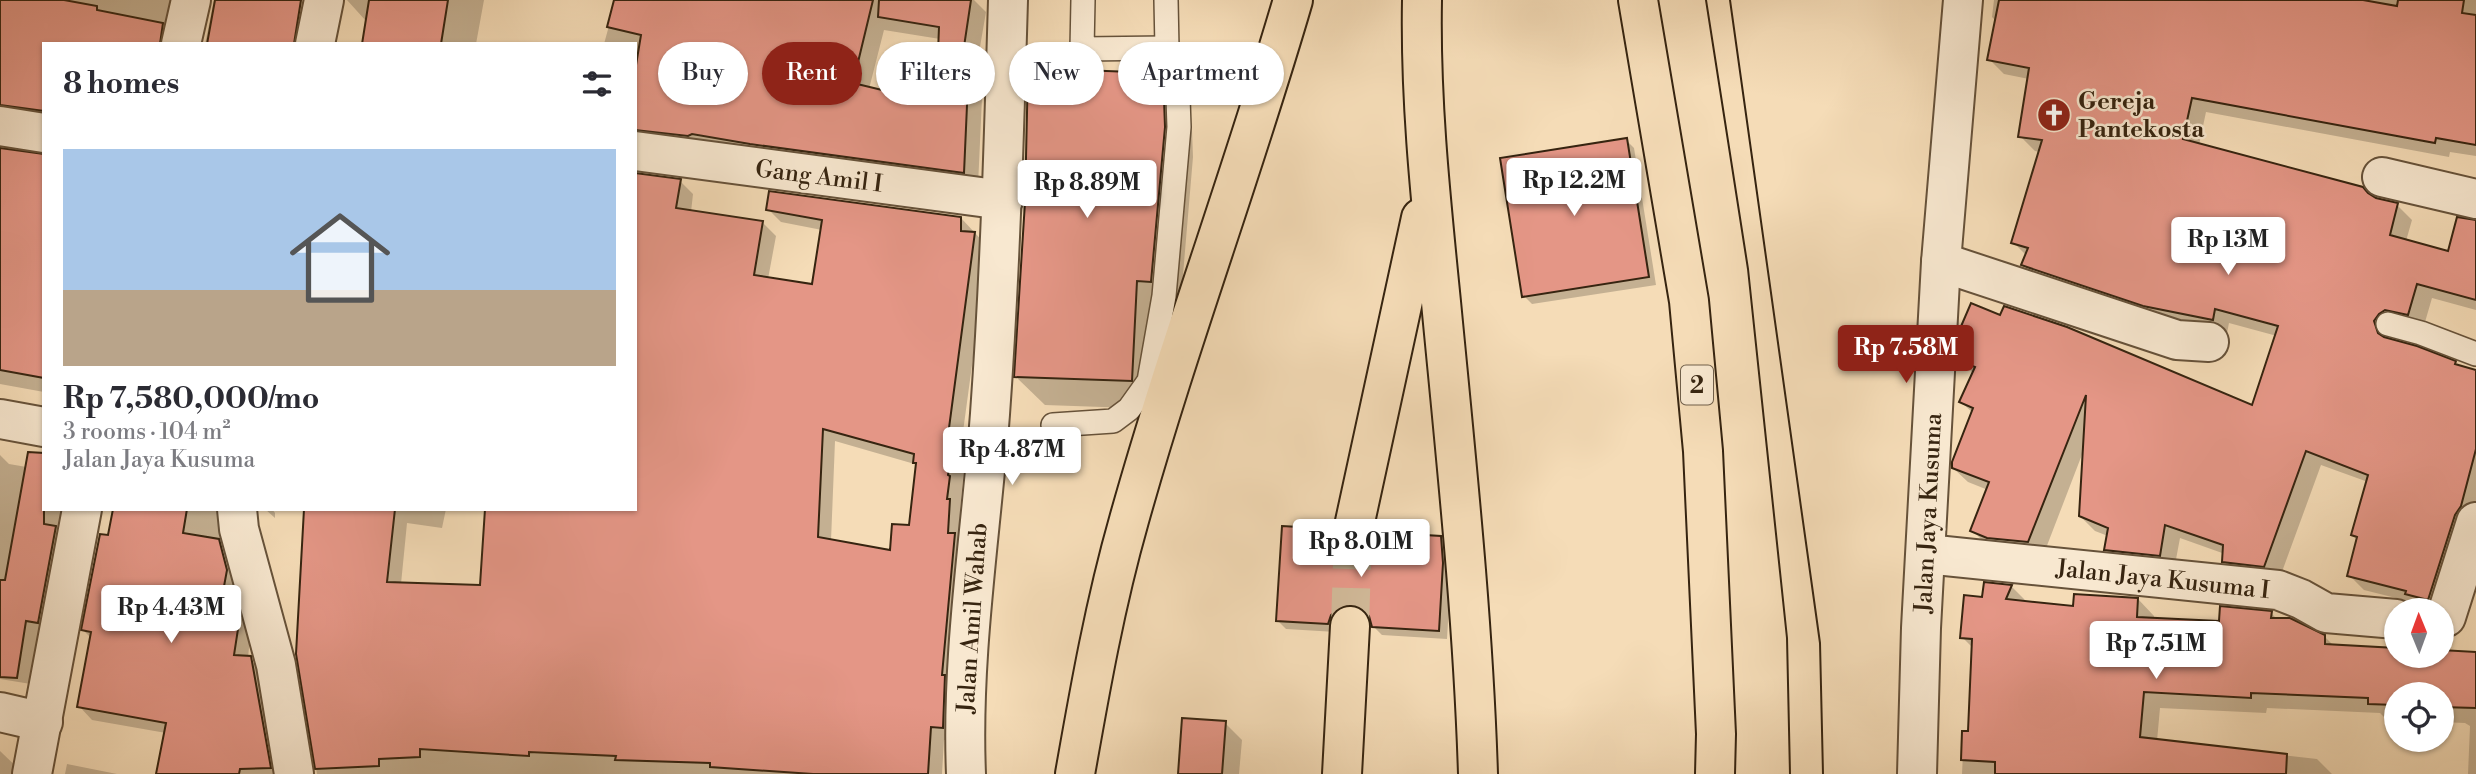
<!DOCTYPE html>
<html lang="en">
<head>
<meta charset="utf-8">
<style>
  :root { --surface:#fff; --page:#f2f2f3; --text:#2b2b33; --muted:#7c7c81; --line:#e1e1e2; --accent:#8f2418 }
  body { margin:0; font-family:"Libre Bodoni",serif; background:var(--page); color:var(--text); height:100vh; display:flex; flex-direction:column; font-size:26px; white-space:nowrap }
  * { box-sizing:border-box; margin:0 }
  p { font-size:23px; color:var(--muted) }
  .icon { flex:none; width:38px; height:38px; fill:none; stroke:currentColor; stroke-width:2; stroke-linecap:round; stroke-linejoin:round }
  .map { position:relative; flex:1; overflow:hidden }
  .details { position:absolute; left:42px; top:42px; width:595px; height:469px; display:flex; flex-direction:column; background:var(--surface); border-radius:0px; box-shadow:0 2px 5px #0004 }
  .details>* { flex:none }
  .banner { position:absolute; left:658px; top:42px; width:665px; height:63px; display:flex; gap:14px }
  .needle { width:46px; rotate:359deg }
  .buttons { position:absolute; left:2384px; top:598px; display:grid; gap:14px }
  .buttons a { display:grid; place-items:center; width:70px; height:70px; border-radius:50%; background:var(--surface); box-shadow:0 2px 5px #0004; font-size:35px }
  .price { position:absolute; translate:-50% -60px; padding:0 16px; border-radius:7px; background:#fff; color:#222; font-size:23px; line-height:46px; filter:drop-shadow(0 2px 4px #0008) }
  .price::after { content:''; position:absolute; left:50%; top:42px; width:21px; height:16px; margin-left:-10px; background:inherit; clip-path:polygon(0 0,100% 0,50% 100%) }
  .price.selected { background:var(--accent); color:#fff }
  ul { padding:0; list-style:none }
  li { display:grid; align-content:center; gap:14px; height:371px; padding:0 21px }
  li+li { border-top:2px solid var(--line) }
  li span { display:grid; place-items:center; height:217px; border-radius:0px; color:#555 }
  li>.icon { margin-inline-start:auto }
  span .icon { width:126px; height:126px; fill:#fffc; stroke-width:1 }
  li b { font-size:30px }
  h2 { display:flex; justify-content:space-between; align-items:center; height:84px; padding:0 21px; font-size:30px }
  .pill { padding:0 24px; border-radius:32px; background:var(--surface); box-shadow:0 2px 5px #0004; font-size:24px; line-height:63px }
  .pill.selected { background:var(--accent); color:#fff }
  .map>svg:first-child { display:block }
  .shadow { fill:#0003; fill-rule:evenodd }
  .building { fill:#e49686; stroke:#362410; stroke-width:2; fill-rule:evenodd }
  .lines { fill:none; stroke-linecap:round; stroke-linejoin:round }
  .highway-tunnel { stroke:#cfb796; stroke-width:38; stroke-dasharray:38 19; stroke-linecap:butt }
  .lane-casing { stroke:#66523a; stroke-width:26 }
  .street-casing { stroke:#66523a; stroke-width:42 }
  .highway-casing { stroke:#362410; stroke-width:42 }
  .lane { stroke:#f8e8d0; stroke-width:23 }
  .street { stroke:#f8e8d0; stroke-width:38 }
  .highway { stroke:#f5dcb7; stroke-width:38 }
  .tram { stroke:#362410; stroke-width:2 }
  .labels { text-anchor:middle; stroke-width:5; stroke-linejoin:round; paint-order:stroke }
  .shield { fill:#f8e8d0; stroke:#705f4a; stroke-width:2 }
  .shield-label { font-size:23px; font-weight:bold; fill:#362410 }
  .poi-label { font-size:24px; font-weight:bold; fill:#362410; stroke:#f8e8d0; text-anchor:start }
  .street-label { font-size:24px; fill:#362410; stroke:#f8e8d0 }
</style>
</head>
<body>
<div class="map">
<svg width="2476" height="774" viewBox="0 0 2476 774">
  <rect width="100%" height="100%" fill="#f5dcb7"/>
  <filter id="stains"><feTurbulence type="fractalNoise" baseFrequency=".00286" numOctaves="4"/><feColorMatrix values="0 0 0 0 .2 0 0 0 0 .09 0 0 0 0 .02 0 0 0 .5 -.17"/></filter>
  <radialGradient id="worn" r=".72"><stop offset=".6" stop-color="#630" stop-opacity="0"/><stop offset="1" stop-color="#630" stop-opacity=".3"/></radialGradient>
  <g class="shadow">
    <path d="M 0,0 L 199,0 L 181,44 L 44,44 L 44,95 L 38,125 L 0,134 Z"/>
    <path d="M 214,0 L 332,0 L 315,44 L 205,44 Z"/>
    <path d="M 347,0 L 484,0 L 476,44 L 364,44 L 366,21 Z"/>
    <path d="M 616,0 L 974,0 L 986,12 L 976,70 L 983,76 L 978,186 L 635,151 L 635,44 L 604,44 ZM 884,30 L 940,39 L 937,105 L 869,89 Z"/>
    <path d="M 1994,0 L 2476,0 L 2476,156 L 2450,152 L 2449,157 L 2206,112 L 2199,145 L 2397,205 L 2412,220 L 2406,241 L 2449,253 L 2476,221 L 2476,310 L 2432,298 L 2423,329 L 2393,328 L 2388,336 L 2389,341 L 2476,371 L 2476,520 L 2431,611 L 2421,608 L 2416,603 L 2364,590 L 2349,575 L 2358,540 L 2353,535 L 2368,482 L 2321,465 L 2279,580 L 2239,576 L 2224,562 L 2225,554 L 2180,538 L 2174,570 L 2120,564 L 2106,550 L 2108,536 L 2095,531 L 2080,516 L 2083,452 L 2043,556 L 1987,545 L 1972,530 L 1988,490 L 1968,482 L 1953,468 L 1973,413 L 1961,402 L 1974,374 L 1959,359 L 2001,317 L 2253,407 L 2277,336 L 2229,323 L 2227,333 L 2159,320 L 2038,280 L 2023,265 L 2027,256 L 2013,242 L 2040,152 L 2035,151 L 2020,136 L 2029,79 L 2004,74 L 1989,59 L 1997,22 L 1992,17 Z"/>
    <path d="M 1157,75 L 1187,104 L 1192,130 L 1193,157 L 1180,310 L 1165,310 L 1160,409 L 1045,405 L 1016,377 Z"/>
    <path d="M 1626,140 L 1634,148 L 1656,285 L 1532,304 L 1524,296 Z"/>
    <path d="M 0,150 L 44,163 L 44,392 L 0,384 Z"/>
    <path d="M 635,175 L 680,181 L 693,194 L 691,212 L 762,222 L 776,236 L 768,279 L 813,286 L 822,230 L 781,222 L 768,209 L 961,218 L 988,247 L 960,454 L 965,458 L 960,511 L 962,514 L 956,740 L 944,740 L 942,774 L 317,774 L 297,654 L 306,509 L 446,509 L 442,528 L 407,523 L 401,584 L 482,587 L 635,509 ZM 835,441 L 918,465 L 910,526 L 892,552 L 831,541 Z"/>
    <path d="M 0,455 L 9,464 L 44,470 L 44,509 L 64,509 L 37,685 L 0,679 Z"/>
    <path d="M 114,509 L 233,509 L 240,584 L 235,612 L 251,627 L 248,658 L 264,672 L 282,774 L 157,774 L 166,733 L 92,720 L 79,706 L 91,638 L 83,630 L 109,537 Z"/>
    <path d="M 265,509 L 272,509 L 275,513 L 275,518 Z"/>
    <path d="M 1331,531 L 1339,540 L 1340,548 L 1349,554 L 1440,538 L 1449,546 L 1451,572 L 1447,639 L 1382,635 L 1373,626 L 1371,615 L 1361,612 L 1336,632 L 1286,629 L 1278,621 Z"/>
    <path d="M 2011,586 L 2028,603 L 2075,608 L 2138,599 L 2154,616 L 2154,620 L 2221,623 L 2271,613 L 2278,620 L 2324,636 L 2334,646 L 2396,656 L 2476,653 L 2476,774 L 2468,774 L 2470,726 L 2465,723 L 2441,722 L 2441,695 L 2396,695 L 2396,720 L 2386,719 L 2380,713 L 2267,708 L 2266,713 L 2160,708 L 2157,741 L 2317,759 L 2332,774 L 1962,774 L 1964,732 L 1970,733 L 1973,648 L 1962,637 L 1984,599 Z"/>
    <path d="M 1225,723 L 1242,740 L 1239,774 L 1180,774 Z"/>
    <path d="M 0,751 L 22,772 L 21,774 L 0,774 Z"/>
    <path d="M 67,764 L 117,774 L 65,774 Z"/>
  </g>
  <g class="building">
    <path d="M 0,0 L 64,0 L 97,6 L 97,10 L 163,23 L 160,44 L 44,44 L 44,111 L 0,105 Z"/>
    <path d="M 215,0 L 301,0 L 294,44 L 207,44 Z"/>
    <path d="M 369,0 L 448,0 L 441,44 L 362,44 Z"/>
    <path d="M 614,0 L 873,0 L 853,83 L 936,103 L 939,27 L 878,17 L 879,0 L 971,0 L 962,60 L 969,60 L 964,173 L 750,144 L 692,134 L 688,136 L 635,130 L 635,71 L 641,35 L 607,27 Z"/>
    <path d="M 1999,0 L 2363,0 L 2397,6 L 2398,0 L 2464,0 L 2462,13 L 2476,15 L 2476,145 L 2436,138 L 2435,143 L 2192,98 L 2183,139 L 2363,187 L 2368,193 L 2376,198 L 2398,203 L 2390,235 L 2448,251 L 2457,217 L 2476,220 L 2476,300 L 2417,284 L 2408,315 L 2385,310 L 2379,314 L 2374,321 L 2378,333 L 2384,337 L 2417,346 L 2456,361 L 2455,364 L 2476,370 L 2476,449 L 2461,506 L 2455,515 L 2428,600 L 2405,594 L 2406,591 L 2347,576 L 2357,537 L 2351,535 L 2368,475 L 2306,451 L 2264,567 L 2222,562 L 2223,545 L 2165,525 L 2160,556 L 2104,550 L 2108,528 L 2079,516 L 2086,395 L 2028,542 L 1987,538 L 1970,531 L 1989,482 L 1952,468 L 1952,462 L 1973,408 L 1959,402 L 1975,367 L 1958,360 L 1959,331 L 1971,303 L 2000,315 L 2004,306 L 2067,327 L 2252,405 L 2278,326 L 2215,309 L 2213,320 L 2143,306 L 2021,265 L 2028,248 L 2011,243 L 2042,140 L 2018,137 L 2029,68 L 1987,60 Z"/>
    <path d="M 1028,68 L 1158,73 L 1164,100 L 1165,127 L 1151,282 L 1137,281 L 1132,381 L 1014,377 L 1025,202 Z"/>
    <path d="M 1627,138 L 1649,277 L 1522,297 L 1500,158 Z"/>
    <path d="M 0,148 L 44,154 L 44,378 L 0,370 Z"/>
    <path d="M 635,173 L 681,179 L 676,208 L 763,221 L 754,275 L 812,284 L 822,220 L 766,210 L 769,191 L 961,217 L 961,231 L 975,232 L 947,443 L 952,444 L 948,475 L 950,476 L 947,499 L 950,499 L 948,533 L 955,533 L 942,675 L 945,675 L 943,728 L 931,727 L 928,774 L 813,774 L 710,767 L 710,763 L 615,760 L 616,756 L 529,752 L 529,756 L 420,749 L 420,757 L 379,759 L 379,766 L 315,769 L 296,654 L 304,509 L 395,509 L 387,582 L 480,585 L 485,509 L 635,509 ZM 823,429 L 914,454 L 913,463 L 916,463 L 909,525 L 892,524 L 890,550 L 818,537 Z"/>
    <path d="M 28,452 L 44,453 L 44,524 L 56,526 L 38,623 L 26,621 L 17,678 L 0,677 L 0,580 L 5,580 Z"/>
    <path d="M 113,509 L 187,509 L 183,533 L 219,539 L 227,570 L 220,608 L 239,611 L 240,616 L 234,655 L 251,656 L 271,768 L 240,769 L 239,774 L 156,774 L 166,723 L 77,707 L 91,632 L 81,630 L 100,534 L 108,535 Z"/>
    <path d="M 1282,526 L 1332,529 L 1332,538 L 1338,547 L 1349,552 L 1360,552 L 1369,546 L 1375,532 L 1441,536 L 1443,563 L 1439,631 L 1372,627 L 1369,616 L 1361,607 L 1352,604 L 1340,607 L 1331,615 L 1328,624 L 1276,621 Z"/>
    <path d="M 1984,582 L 2012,585 L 2006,599 L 2073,606 L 2074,594 L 2138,598 L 2137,617 L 2219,621 L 2220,606 L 2272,611 L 2271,618 L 2290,618 L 2325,635 L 2325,644 L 2396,648 L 2396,656 L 2441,656 L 2441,650 L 2476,652 L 2476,708 L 2441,707 L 2441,695 L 2396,695 L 2396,705 L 2368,704 L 2368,698 L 2251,693 L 2251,698 L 2144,692 L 2140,737 L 2287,754 L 2286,774 L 1995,774 L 1995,762 L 1961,760 L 1962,731 L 1968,731 L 1972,639 L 1960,638 L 1964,595 L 1982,597 Z"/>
    <path d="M 1182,718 L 1226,721 L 1222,774 L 1178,774 Z"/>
  </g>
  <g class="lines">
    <path class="highway-tunnel" d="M 1350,626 L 1353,531"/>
    <g class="lane-casing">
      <g id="lane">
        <path d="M 1083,0 L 1082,49 L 1167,48"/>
        <path d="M 2388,324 L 2421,333 L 2476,354"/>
        <path d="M 1053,425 L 1113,421 L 1129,409 L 1149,381 L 1164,296 L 1179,127 L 1178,98 L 1167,48 L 1166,0"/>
      </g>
    </g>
    <g class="street-casing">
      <g id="street">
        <path d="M 181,44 L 191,0"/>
        <path d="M 315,44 L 324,0"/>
        <path d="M 0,126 L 44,133"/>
        <path d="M 635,151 L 1003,200"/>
        <path d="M 2382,177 L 2476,199"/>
        <path d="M 1941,262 L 2177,340 L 2209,342"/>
        <path d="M 0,419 L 44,427"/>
        <path d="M 237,509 L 239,529 L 276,665 L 294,774"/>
        <path d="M 1926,554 L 2278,590 L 2301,599 L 2326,613 L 2396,619"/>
        <path d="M 2446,617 L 2476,522"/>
        <path d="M 0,712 L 43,722"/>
        <path d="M 32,774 L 82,509"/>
        <path d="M 966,774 C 961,654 981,534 990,414 C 1000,276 1004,138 1008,0"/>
        <path d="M 1917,774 L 1921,628 L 1941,262 L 1963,0"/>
      </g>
    </g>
    <g class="highway-casing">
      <g id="highway">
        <path d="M 1422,0 C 1420,101 1431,202 1441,302 C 1456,459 1473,616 1478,774"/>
        <path d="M 1638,0 L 1689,301 L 1703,451 L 1716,734 L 1715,774"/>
        <path d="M 1353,531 L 1421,218"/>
        <path d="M 1075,774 C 1090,689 1105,604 1129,520 C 1178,345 1242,175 1293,0"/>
        <path d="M 1342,774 L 1350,626"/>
      </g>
    </g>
    <use href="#lane" class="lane"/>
    <use href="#street" class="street"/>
    <use href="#highway" class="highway"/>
    <g class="tram">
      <path d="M 1706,0 L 1748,269 L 1787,638 L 1790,774"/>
      <path d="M 1730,0 L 1820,643 L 1823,774"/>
    </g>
  </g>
  <defs>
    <g id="church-disc" transform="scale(1.75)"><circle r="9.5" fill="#8f2418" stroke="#f8e8d0"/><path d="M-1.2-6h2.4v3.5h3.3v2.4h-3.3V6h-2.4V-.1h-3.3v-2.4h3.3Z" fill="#fff"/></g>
  </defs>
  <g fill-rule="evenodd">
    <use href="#church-disc" x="2054" y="115"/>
  </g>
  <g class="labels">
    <rect class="shield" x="1681" y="365.5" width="32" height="39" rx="5"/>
    <g class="shield-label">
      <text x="1697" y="393">2</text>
    </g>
    <g class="poi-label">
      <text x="2078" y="109">Gereja<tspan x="2078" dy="28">Pantekosta</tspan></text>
    </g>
    <g class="street-label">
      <text transform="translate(819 176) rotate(7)" y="8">Gang Amil I</text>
      <text transform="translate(1928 513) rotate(-87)" y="8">Jalan Jaya Kusuma</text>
      <text transform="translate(2163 579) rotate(6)" y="8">Jalan Jaya Kusuma I</text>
      <text transform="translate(972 618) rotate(-86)" y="8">Jalan Amil Wahab</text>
    </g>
  </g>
  <rect width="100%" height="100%" filter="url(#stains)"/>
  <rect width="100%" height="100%" fill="url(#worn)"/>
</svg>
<div class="buttons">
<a><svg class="needle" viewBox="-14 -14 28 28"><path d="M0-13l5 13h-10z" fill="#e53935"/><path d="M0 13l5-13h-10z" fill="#7c7c81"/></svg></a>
<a><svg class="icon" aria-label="locate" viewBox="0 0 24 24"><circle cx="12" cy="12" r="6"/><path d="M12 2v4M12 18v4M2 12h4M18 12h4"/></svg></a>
</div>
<b class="price" style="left:1574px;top:218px">Rp 12.2M</b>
<b class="price" style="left:1087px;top:220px">Rp 8.89M</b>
<b class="price" style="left:2228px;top:277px">Rp 13M</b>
<b class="price selected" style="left:1906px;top:385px">Rp 7.58M</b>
<b class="price" style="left:1012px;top:487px">Rp 4.87M</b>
<b class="price" style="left:1361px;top:579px">Rp 8.01M</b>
<b class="price" style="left:171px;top:645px">Rp 4.43M</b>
<b class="price" style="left:2156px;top:681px">Rp 7.51M</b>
<div class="banner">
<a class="pill">Buy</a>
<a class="pill selected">Rent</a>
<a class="pill">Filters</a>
<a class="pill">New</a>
<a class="pill">Apartment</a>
</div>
<section class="details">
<h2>8 homes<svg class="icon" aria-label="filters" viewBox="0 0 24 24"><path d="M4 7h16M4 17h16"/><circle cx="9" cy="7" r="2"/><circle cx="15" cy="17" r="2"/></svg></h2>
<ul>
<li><span style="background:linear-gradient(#a9c7e8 65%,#b9a48a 0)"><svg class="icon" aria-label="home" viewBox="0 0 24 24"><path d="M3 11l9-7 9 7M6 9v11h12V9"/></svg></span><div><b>Rp 7,580,000/mo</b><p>3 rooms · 104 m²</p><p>Jalan Jaya Kusuma</p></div></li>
</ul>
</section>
</div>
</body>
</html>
